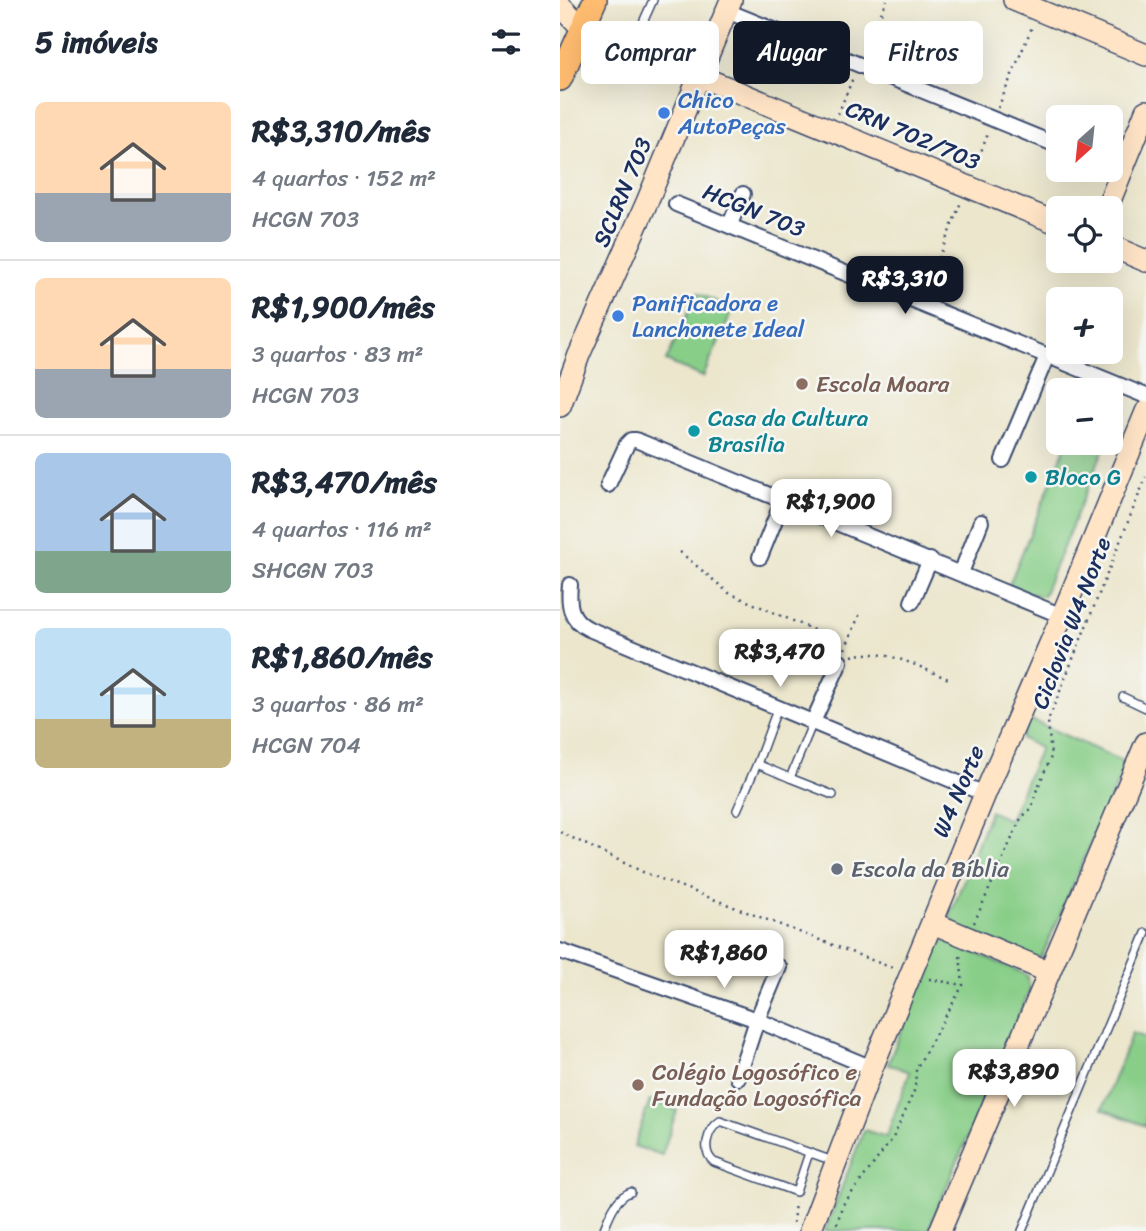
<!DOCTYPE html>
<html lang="pt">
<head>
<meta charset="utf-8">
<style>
  :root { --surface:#fff; --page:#f2f2f3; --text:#1f2937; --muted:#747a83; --line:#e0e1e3; --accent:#111827 }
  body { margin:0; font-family:Sriracha,sans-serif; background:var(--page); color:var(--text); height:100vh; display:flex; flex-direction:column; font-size:26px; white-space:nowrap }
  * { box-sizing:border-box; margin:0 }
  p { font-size:23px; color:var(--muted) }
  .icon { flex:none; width:38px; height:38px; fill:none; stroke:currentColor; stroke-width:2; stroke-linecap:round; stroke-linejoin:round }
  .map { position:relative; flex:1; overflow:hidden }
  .details { display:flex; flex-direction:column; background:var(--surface); width:560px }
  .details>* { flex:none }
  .hud { position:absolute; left:21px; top:21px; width:458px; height:63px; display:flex; gap:14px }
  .needle { width:46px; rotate:207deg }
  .tools { position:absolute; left:486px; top:105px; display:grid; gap:14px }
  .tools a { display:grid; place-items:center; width:77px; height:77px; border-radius:10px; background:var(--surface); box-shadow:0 7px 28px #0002; font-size:35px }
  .price { position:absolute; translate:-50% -60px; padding:0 16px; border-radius:14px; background:#fff; color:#222; font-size:23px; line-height:46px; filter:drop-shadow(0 2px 4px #0008) }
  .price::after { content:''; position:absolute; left:50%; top:42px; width:21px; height:16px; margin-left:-10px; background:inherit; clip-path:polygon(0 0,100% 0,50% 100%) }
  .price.on { background:var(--accent); color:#fff }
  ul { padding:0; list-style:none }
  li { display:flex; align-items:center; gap:21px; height:175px; padding:0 35px }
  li+li { border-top:2px solid var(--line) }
  li span { display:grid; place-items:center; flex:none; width:196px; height:140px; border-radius:10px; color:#555 }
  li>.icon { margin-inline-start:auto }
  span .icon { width:84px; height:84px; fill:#fffc; stroke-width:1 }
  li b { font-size:30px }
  h2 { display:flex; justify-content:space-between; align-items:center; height:84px; padding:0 35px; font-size:30px }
  .chip { padding:0 24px; border-radius:10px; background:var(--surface); box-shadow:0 7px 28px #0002; font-size:24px; line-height:63px }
  .chip.on { background:var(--accent); color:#fff }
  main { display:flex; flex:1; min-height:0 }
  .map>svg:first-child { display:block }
  .green { fill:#88ce88; stroke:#527e73; stroke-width:2 }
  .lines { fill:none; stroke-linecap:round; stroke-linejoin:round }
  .lane-casing { stroke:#3a4a6e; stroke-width:10 }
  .street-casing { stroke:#3a4a6e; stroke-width:18 }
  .secondary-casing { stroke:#3a4a6e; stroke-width:24 }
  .primary-casing { stroke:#3a4a6e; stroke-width:26 }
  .path { stroke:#3a4a6e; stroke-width:2.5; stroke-dasharray:2 5; stroke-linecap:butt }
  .lane { stroke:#fff; stroke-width:7 }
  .street { stroke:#fff; stroke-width:14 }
  .secondary { stroke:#ffe4c6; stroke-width:21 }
  .primary { stroke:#febc70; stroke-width:23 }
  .shop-dot { fill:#3f7fe0; stroke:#f6f6f2; stroke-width:2.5 }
  .education-dot { fill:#8d6e63; stroke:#f6f6f2; stroke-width:2.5 }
  .culture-dot { fill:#0f9aa8; stroke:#f6f6f2; stroke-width:2.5 }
  .worship-dot { fill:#6b7280; stroke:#f6f6f2; stroke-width:2.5 }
  .labels { text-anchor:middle; stroke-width:5; stroke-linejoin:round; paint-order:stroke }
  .shop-label { font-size:23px; fill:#366cbe; stroke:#f6f6f2; text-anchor:start }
  .street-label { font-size:23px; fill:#1b2f5e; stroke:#f6f6f2 }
  .education-label { font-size:23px; fill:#785e54; stroke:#f6f6f2; text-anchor:start }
  .culture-label { font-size:23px; fill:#0d838f; stroke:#f6f6f2; text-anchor:start }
  .worship-label { font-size:23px; fill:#5b616d; stroke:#f6f6f2; text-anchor:start }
</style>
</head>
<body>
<main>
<section class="details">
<h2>5 imóveis<svg class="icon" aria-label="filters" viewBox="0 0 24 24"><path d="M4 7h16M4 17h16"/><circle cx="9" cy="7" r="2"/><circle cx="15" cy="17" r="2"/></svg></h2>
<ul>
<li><span style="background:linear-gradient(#ffd9b3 65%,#9aa5b1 0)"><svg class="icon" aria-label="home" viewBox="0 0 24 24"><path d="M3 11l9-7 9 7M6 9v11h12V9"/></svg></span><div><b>R$3,310/mês</b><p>4 quartos · 152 m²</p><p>HCGN 703</p></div></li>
<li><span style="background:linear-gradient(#ffd9b3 65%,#9aa5b1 0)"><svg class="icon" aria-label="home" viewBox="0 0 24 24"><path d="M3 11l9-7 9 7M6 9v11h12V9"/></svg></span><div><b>R$1,900/mês</b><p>3 quartos · 83 m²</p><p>HCGN 703</p></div></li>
<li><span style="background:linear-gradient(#a9c7e8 70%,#7fa58c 0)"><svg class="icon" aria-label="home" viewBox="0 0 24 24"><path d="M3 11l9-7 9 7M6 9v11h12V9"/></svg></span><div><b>R$3,470/mês</b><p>4 quartos · 116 m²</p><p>SHCGN 703</p></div></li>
<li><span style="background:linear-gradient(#bfe0f5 65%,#c2b280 0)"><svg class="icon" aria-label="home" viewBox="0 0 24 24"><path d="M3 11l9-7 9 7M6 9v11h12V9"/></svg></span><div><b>R$1,860/mês</b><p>3 quartos · 86 m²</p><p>HCGN 704</p></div></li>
</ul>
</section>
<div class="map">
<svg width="586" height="1231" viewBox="0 0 586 1231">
  <rect width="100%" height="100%" fill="#f6f6f2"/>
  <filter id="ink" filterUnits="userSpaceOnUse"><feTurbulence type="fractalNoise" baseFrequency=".0143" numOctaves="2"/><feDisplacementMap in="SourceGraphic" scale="14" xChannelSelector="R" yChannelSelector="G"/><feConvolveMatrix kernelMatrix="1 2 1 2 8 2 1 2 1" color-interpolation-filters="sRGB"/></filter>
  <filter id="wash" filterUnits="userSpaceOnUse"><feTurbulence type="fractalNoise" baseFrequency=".00686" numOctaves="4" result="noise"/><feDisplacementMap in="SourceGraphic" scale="28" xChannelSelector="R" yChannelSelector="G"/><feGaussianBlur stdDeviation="1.57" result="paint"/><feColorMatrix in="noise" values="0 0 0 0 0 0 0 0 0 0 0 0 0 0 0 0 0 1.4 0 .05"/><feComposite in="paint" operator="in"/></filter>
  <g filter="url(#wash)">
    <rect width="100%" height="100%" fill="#ebe6cc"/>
    <g class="green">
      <path d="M 137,293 L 173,309 L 143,377 L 106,361 Z"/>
      <path d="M 507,443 L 546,443 L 483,596 L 477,596 L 449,585 Z"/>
      <path d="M 469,719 L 566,763 L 483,954 L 478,959 L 398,927 L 390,916 L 430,811 L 449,820 L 480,748 L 461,738 Z"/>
      <path d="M 377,941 L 386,941 L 461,972 L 467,976 L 470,989 L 368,1231 L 265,1231 L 304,1130 L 326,1137 L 350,1072 L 328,1064 Z"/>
      <path d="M 572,1033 L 586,1038 L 586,1126 L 542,1109 Z"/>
      <path d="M 90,1100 L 117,1110 L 102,1155 L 74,1146 Z"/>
    </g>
  </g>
  <g filter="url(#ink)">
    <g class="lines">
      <g class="lane-casing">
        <g id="lane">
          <path d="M 72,47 L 93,0"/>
          <path d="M 563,697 L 586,708"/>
          <path d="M 197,764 L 218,707"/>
          <path d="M 230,778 L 273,795"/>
          <path d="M 177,810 L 197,764 L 230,778 L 253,722"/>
          <path d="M 249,1153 L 236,1192 L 154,1162 C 141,1151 147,1130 160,1121 L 273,1161"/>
          <path d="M 43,1231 C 49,1217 55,1197 71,1192"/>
          <path d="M 462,1231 L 586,933"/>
        </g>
      </g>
      <g class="street-casing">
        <g id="street">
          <path d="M 167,11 L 499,146"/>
          <path d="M 116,204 L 586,396"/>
          <path d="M 170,224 L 183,194"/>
          <path d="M 443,460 L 487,356"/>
          <path d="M 48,485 L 67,444 L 71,440 L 76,440 L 502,616"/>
          <path d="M 200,557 L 223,500"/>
          <path d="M 401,573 L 421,522"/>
          <path d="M 10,585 C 8,605 10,620 29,629 L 425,794"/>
          <path d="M 352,602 L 370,560"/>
          <path d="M 253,722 L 280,662"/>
          <path d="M 0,951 L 197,1020 L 312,1068"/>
          <path d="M 178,1078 L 197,1020 L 219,967"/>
        </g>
      </g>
      <g class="secondary-casing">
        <g id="secondary">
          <path d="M 454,0 L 586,55"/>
          <path d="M 0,5 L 22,28 L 499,224"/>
          <path d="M 547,208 L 586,111"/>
          <path d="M 551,246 L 586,261"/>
          <path d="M 0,406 L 19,355 L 87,202 L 171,0"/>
          <path d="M 373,923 L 489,972"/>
          <path d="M 250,1231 L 312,1068 L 425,794 L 502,616 L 586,412"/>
          <path d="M 380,1231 L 586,743"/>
        </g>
      </g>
      <g class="primary-casing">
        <path id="primary" d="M 0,79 L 35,0"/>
      </g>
      <g class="path">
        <path d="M 304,52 L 327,0"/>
        <path d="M 438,108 L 472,27"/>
        <path d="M 278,114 L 293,78"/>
        <path d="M 414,170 L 429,131"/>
        <path d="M 366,291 L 401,202"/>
        <path d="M 120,552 L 169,593 L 263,634 L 274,644 L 276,649"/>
        <path d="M 285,649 L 301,611"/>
        <path d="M 292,656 C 326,647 360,668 391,680"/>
        <path d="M 0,832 L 83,872 L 335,969"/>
        <path d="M 414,923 L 461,818 L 472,808 L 475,794 L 491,757 L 488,721 L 586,477"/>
        <path d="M 369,979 L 403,985"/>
        <path d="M 233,1223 L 235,1202"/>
        <path d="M 275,1231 L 282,1206 L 333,1138 L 355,1089 L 356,1069 L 403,985 L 400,955"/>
      </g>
      <use href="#lane" class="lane"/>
      <use href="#street" class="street"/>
      <use href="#secondary" class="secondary"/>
      <use href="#primary" class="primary"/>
    </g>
  </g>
  <g class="shop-dot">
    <circle cx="104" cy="113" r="7"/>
    <circle cx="58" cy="316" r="7"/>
  </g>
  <g class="education-dot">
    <circle cx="242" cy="384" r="7"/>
    <circle cx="78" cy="1085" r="7"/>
  </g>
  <g class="culture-dot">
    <circle cx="134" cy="431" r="7"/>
    <circle cx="471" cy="477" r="7"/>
  </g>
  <circle class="worship-dot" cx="277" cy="869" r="7"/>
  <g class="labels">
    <g class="shop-label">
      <text x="118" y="108">Chico<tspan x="118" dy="26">AutoPeças</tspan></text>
      <text x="72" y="311">Panificadora e<tspan x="72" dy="26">Lanchonete Ideal</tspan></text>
    </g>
    <g class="street-label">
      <text transform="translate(353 135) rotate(23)" y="8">CRN 702/703</text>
      <text transform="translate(62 192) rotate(-67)" y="8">SCLRN 703</text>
      <text transform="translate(194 210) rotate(22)" y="8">HCGN 703</text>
      <text transform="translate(511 623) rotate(-69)" y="8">Ciclovia W4 Norte</text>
      <text transform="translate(398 791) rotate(-67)" y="8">W4 Norte</text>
    </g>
    <g class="education-label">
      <text x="256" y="392">Escola Moara</text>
      <text x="92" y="1080">Colégio Logosófico e<tspan x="92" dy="26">Fundação Logosófica</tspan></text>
    </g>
    <g class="culture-label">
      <text x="148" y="426">Casa da Cultura<tspan x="148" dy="26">Brasília</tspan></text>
      <text x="485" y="485">Bloco G</text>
    </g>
    <g class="worship-label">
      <text x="291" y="877">Escola da Bíblia</text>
    </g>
  </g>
</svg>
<div class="tools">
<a><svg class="needle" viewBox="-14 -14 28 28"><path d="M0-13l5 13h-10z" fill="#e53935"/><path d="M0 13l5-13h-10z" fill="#747a83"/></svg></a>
<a><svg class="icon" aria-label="locate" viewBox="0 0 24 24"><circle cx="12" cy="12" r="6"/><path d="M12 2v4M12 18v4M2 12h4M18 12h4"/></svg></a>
<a>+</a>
<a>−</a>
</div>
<b class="price on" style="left:345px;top:316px">R$3,310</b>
<b class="price" style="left:271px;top:539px">R$1,900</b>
<b class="price" style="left:220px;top:689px">R$3,470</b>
<b class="price" style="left:164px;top:990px">R$1,860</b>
<b class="price" style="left:454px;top:1109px">R$3,890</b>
<div class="hud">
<a class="chip">Comprar</a>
<a class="chip on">Alugar</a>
<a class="chip">Filtros</a>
</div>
</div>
</main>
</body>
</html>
